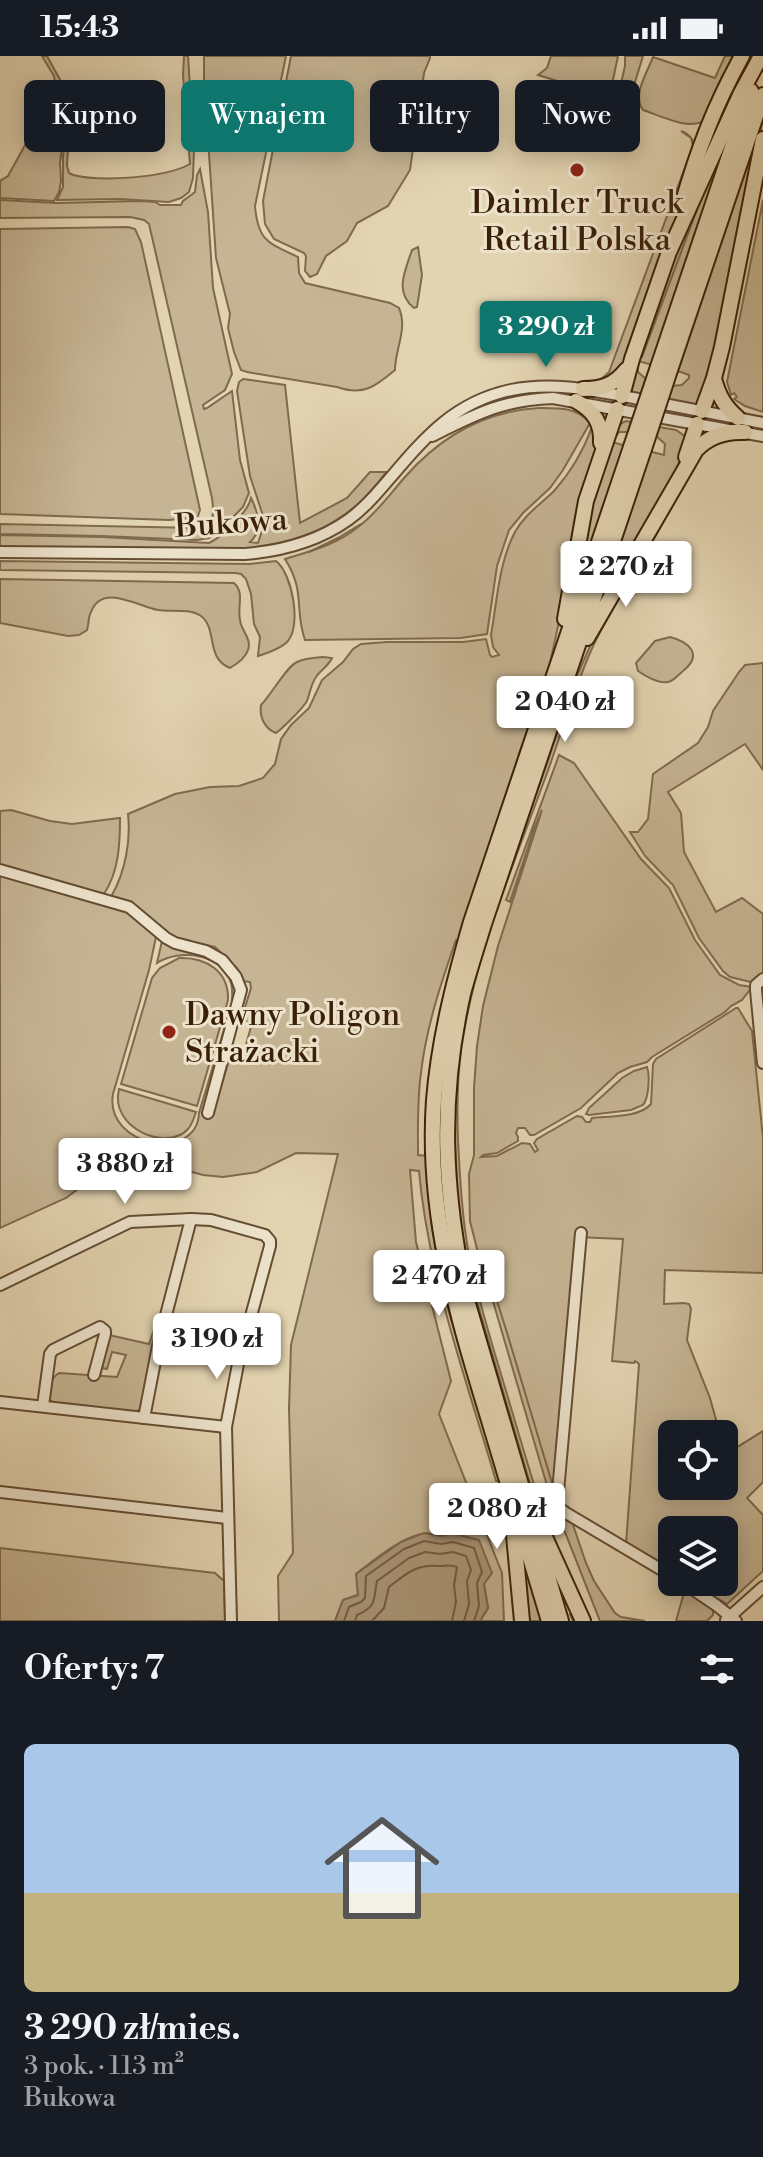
<!DOCTYPE html>
<html lang="pl">
<head>
<meta charset="utf-8">
<style>
  :root { --surface:#171b24; --page:#20242c; --text:#f1f3f6; --muted:#9ea1a6; --line:#363941; --accent:#0f766e }
  body { margin:0; font-family:"Libre Bodoni",serif; background:var(--page); color:var(--text); height:100vh; display:flex; flex-direction:column; font-size:30px; white-space:nowrap }
  * { box-sizing:border-box; margin:0 }
  p { font-size:26px; color:var(--muted) }
  .icon { flex:none; width:44px; height:44px; fill:none; stroke:currentColor; stroke-width:2; stroke-linecap:round; stroke-linejoin:round }
  .map { position:relative; height:1565px; overflow:hidden }
  .side { display:flex; flex-direction:column; background:var(--surface); flex:1 }
  .side>* { flex:none }
  .hud { position:absolute; left:24px; top:24px; width:716px; height:72px; display:flex; gap:16px }
  .tools { position:absolute; left:658px; top:1364px; display:grid; gap:16px }
  .tools a { display:grid; place-items:center; width:80px; height:80px; border-radius:12px; background:var(--surface); box-shadow:0 4px 20px #0003; font-size:40px }
  .price { position:absolute; translate:-50% -68px; padding:0 18px; border-radius:8px; background:#fff; color:#222; font-size:26px; line-height:52px; filter:drop-shadow(0 2px 4px #0008) }
  .price::after { content:''; position:absolute; left:50%; top:48px; width:24px; height:18px; margin-left:-12px; background:inherit; clip-path:polygon(0 0,100% 0,50% 100%) }
  .price.selected { background:var(--accent); color:#fff }
  ul { padding:0; list-style:none }
  li { display:grid; align-content:center; gap:16px; height:424px; padding:0 24px }
  li+li { border-top:2px solid var(--line) }
  li span { display:grid; place-items:center; height:248px; border-radius:12px; color:#555 }
  li>.icon { margin-inline-start:auto }
  span .icon { width:144px; height:144px; fill:#fffc; stroke-width:1 }
  li b { font-size:34px }
  h2 { display:flex; justify-content:space-between; align-items:center; height:96px; padding:0 24px; font-size:34px }
  .tag { padding:0 28px; border-radius:12px; background:var(--surface); box-shadow:0 4px 20px #0003; font-size:28px; line-height:72px }
  .tag.selected { background:var(--accent); color:#fff }
  .status { display:flex; justify-content:space-between; align-items:center; height:56px; padding:0 40px; background:var(--surface); direction:ltr }
  .status svg { height:22px; fill:currentColor }
  .map>svg:first-child { display:block }
  .green { fill:#c6b594; stroke:#806a4e; stroke-width:2 }
  .water { fill:#aa9677; stroke:#7d664a; stroke-width:2 }
  .lines { fill:none; stroke-linecap:round; stroke-linejoin:round }
  .shore { stroke:#725a3f; stroke-width:2 }
  .stream { stroke:#7d664a; stroke-width:2 }
  .minor-casing { stroke:#644c32; stroke-width:14 }
  .major-casing { stroke:#3a1f07; stroke-width:18 }
  .minor { stroke:#ede3cc; stroke-width:10 }
  .major { stroke:#e3d4b1; stroke-width:14 }
  .major-bridge-casing { stroke:#3a1f07; stroke-width:18; stroke-linecap:butt }
  .major-bridge { stroke:#e3d4b1; stroke-width:14 }
  .poi-dot { fill:#8f2418; stroke:#ede3cc; stroke-width:3 }
  .labels { text-anchor:middle; stroke-width:6; stroke-linejoin:round; paint-order:stroke }
  .poi-label { font-size:32px; fill:#3a1f07; stroke:#ede3cc }
  .street-label { font-size:32px; fill:#3a1f07; stroke:#ede3cc }
</style>
</head>
<body>
<div class="status"><b>15:43</b><svg viewBox="0 0 49 12"><path d="M0 12V9h3v3zM5 12V6h3v6zM10 12V3h3v9zM15 12V0h3v12zM26 1h20v11H26zM47 4h2v5h-2z"/></svg></div>
<div class="map">
<svg width="763" height="1565" viewBox="0 0 763 1565">
  <rect width="100%" height="100%" fill="#e3d4b1"/>
  <filter id="stains"><feTurbulence type="fractalNoise" baseFrequency=".0025" numOctaves="4"/><feColorMatrix values="0 0 0 0 .2 0 0 0 0 .09 0 0 0 0 .02 0 0 0 .5 -.17"/></filter>
  <radialGradient id="worn" r=".72"><stop offset=".6" stop-color="#630" stop-opacity="0"/><stop offset="1" stop-color="#630" stop-opacity=".3"/></radialGradient>
  <g class="green">
    <path d="M 42,0 L 47,0 L 63,29 L 67,51 L 60,107 L 61,125 L 59,136 L 54,145 L 0,142 L 0,125 L 8,120 L 56,33 L 54,20 Z"/>
    <path d="M 184,0 L 188,0 L 194,93 L 193,122 L 189,136 L 181,142 L 169,146 L 119,143 L 57,144 L 63,131 L 63,100 L 70,54 L 67,110 L 69,117 L 73,119 C 101,126 165,122 190,108 L 183,19 Z"/>
    <path d="M 204,0 L 286,0 L 255,150 C 258,186 269,187 298,201 L 299,217 L 305,227 L 390,247 L 399,252 C 408,273 395,293 395,314 C 375,331 363,340 337,331 L 247,316 L 241,314 L 234,296 L 228,272 L 230,258 L 216,202 L 204,23 Z"/>
    <path d="M 291,0 L 430,0 L 430,2 L 424,17 L 421,39 L 409,61 L 409,79 L 413,93 L 410,114 L 388,150 L 357,167 L 347,185 L 326,200 L 317,218 L 310,221 L 305,215 L 306,200 L 304,197 L 274,183 L 265,168 L 263,145 Z"/>
    <path d="M 551,0 L 618,0 L 610,38 L 606,40 L 538,19 L 547,12 Z"/>
    <path d="M 625,0 L 643,0 L 631,39 L 624,46 L 617,45 L 625,10 Z"/>
    <path d="M 725,0 L 739,0 L 706,64 C 689,75 661,60 643,54 C 632,39 647,17 653,1 L 715,22 Z"/>
    <path d="M 745,36 L 653,309 L 638,305 L 638,316 L 646,323 L 641,339 L 627,337 L 667,214 Z"/>
    <path d="M 763,51 L 763,63 L 717,293 L 699,350 L 667,345 L 672,330 L 682,329 L 689,322 L 689,319 L 675,314 Z"/>
    <path d="M 681,75 C 691,79 694,84 695,94 L 672,175 L 629,298 L 619,316 L 599,325 L 609,316 L 693,90 L 691,82 Z"/>
    <path d="M 200,113 L 208,156 L 213,232 L 232,318 L 225,334 L 203,349 L 204,353 L 207,352 L 232,335 L 240,404 L 249,437 L 243,451 L 217,477 L 209,482 L 197,484 L 102,480 L 0,478 L 0,468 L 198,472 C 215,470 214,456 212,442 L 149,168 L 144,164 L 130,161 L 0,162 L 0,144 L 56,147 L 141,145 L 155,146 L 160,149 L 181,149 L 183,145 L 195,136 L 197,119 Z"/>
    <path d="M 763,144 L 763,356 L 745,350 L 734,343 L 737,341 L 734,337 L 731,339 L 727,326 Z"/>
    <path d="M 128,171 L 135,173 L 141,186 L 200,454 L 198,460 L 191,462 L 169,464 L 0,458 L 0,173 Z"/>
    <path d="M 418,191 L 422,219 L 417,251 L 414,252 C 394,236 405,215 412,194 Z"/>
    <path d="M 243,323 L 285,329 L 300,467 L 347,442 L 370,416 L 386,416 C 350,468 302,487 241,493 L 0,491 L 0,479 L 102,481 L 209,487 C 222,481 248,456 251,442 C 258,456 264,474 250,486 L 258,487 L 265,466 L 250,420 L 237,335 L 239,326 Z"/>
    <path d="M 559,334 L 615,344 L 613,347 C 592,344 571,338 550,337 C 517,337 483,349 454,363 L 481,347 L 531,335 Z"/>
    <path d="M 539,352 C 558,352 577,351 590,367 L 563,414 L 550,432 L 523,457 L 509,474 L 497,510 L 487,578 L 461,582 L 305,584 C 294,553 306,536 285,503 C 311,495 336,489 358,471 C 376,458 390,438 405,421 C 441,380 484,355 539,352 Z"/>
    <path d="M 626,365 L 631,366 L 628,376 L 619,376 L 612,386 L 626,390 L 569,561 L 585,467 L 616,370 Z"/>
    <path d="M 592,371 L 599,382 L 550,607 L 519,698 L 460,884 L 456,884 C 441,927 426,972 421,1017 C 417,1045 418,1072 418,1099 L 428,1100 L 431,1165 L 442,1232 L 499,1425 L 496,1425 C 467,1326 428,1219 419,1115 L 410,1114 L 416,1186 L 451,1325 L 439,1358 L 502,1517 L 504,1565 L 480,1565 L 488,1552 L 484,1528 L 452,1477 C 440,1480 431,1476 421,1478 C 397,1484 376,1503 357,1517 L 358,1539 L 343,1544 L 335,1565 L 279,1565 L 278,1520 L 293,1497 L 289,1353 L 291,1289 L 338,1098 L 296,1097 L 257,1116 L 223,1121 L 203,1119 L 163,1108 L 150,1107 L 149,1112 L 86,1127 L 66,1142 L 0,1172 L 0,818 L 126,855 L 156,881 L 149,914 L 113,1038 C 104,1091 197,1107 199,1057 L 232,947 C 232,940 233,933 231,927 C 224,898 179,892 157,907 L 162,885 L 215,903 L 228,916 L 237,936 L 203,1060 L 205,1060 C 219,1041 224,1022 230,1000 L 242,1003 L 252,967 L 241,964 L 251,932 L 250,926 L 244,925 L 237,912 L 215,891 L 176,883 L 132,848 L 125,844 L 113,842 L 112,839 C 125,816 131,785 128,758 L 175,738 L 210,731 L 239,730 L 263,722 L 275,708 L 281,683 L 291,669 L 309,652 L 322,624 L 343,606 L 353,593 L 361,588 L 387,586 L 463,586 L 486,583 L 490,599 L 492,601 L 499,599 L 493,591 L 491,579 C 497,545 499,506 515,476 C 524,459 541,448 554,435 C 570,417 584,393 592,371 Z"/>
    <path d="M 659,371 L 676,374 L 689,383 L 669,430 L 586,576 L 648,395 L 664,399 L 665,388 L 656,380 Z"/>
    <path d="M 689,417 C 662,475 624,528 595,586 C 573,632 561,681 543,728 C 511,815 474,902 461,994 C 457,1024 457,1054 458,1084 C 460,1123 462,1161 469,1199 C 479,1249 495,1297 509,1345 C 523,1392 536,1438 552,1484 L 550,1489 L 539,1459 L 472,1228 L 459,1160 L 453,1056 L 454,1036 L 464,956 L 520,775 L 538,733 L 576,622 L 594,581 Z"/>
    <path d="M 0,505 L 249,508 L 276,505 C 292,517 303,572 286,587 C 278,594 267,597 258,600 L 260,581 L 254,568 L 251,538 L 246,523 L 241,518 L 235,517 L 0,514 Z"/>
    <path d="M 0,523 L 234,527 C 245,537 237,550 240,564 C 241,575 252,582 248,594 C 245,603 237,608 230,612 C 205,602 218,573 201,560 C 190,552 170,556 158,554 C 139,551 102,526 91,556 C 88,561 89,568 87,574 L 79,579 L 68,580 L 0,567 Z"/>
    <path d="M 670,581 C 690,586 703,599 683,615 C 679,618 674,625 668,626 C 659,628 645,620 638,615 L 636,607 L 655,585 Z"/>
    <path d="M 323,601 L 332,602 C 328,611 321,613 316,621 C 311,628 310,637 307,645 C 303,652 283,672 276,677 C 265,673 259,661 261,649 C 271,639 287,610 297,606 C 305,602 315,602 323,601 Z"/>
    <path d="M 763,607 L 763,714 L 745,688 L 668,736 L 681,757 L 684,796 L 716,856 L 742,842 L 763,858 L 763,919 L 755,927 L 730,921 L 723,915 L 699,882 L 673,829 L 645,800 L 630,776 L 638,776 L 648,763 L 653,718 L 698,687 L 708,671 L 713,655 L 739,616 L 745,609 Z"/>
    <path d="M 559,699 L 574,707 L 641,803 L 669,832 L 695,884 L 720,919 L 739,929 L 752,931 L 742,944 L 731,950 L 725,956 L 652,1001 L 647,1006 L 630,1011 L 618,1017 L 581,1052 L 534,1079 L 530,1079 L 525,1072 L 518,1072 L 516,1077 L 518,1081 L 518,1085 L 497,1097 L 483,1099 L 481,1101 L 497,1100 L 522,1087 L 530,1088 L 535,1096 L 538,1094 L 534,1087 L 537,1083 L 577,1060 L 582,1061 L 586,1066 L 590,1066 L 592,1062 C 609,1060 639,1062 651,1048 L 653,1008 L 656,1003 L 736,952 L 738,952 L 752,975 L 763,1082 L 763,1217 L 665,1214 L 664,1248 L 684,1247 L 689,1248 L 691,1253 L 687,1284 L 710,1342 L 720,1378 L 672,1378 L 672,1430 L 724,1430 L 724,1393 L 726,1398 L 763,1375 L 763,1426 L 747,1442 L 763,1459 L 763,1515 L 727,1548 L 695,1530 L 695,1526 L 724,1526 L 724,1474 L 698,1474 L 698,1467 L 690,1467 L 689,1473 L 673,1472 L 671,1515 L 626,1488 L 639,1308 L 635,1305 L 634,1307 L 612,1305 L 623,1183 L 575,1181 L 557,1413 L 553,1442 L 572,1466 L 586,1507 L 594,1525 L 615,1557 L 621,1561 L 645,1565 L 600,1565 L 548,1433 L 492,1242 L 488,1236 L 470,1165 L 469,1118 L 474,1099 L 474,1032 L 477,990 L 483,950 L 498,890 L 542,754 L 534,773 L 510,846 L 506,844 Z"/>
    <path d="M 11,754 L 50,765 L 72,768 L 120,762 C 120,788 119,815 104,838 L 0,810 L 0,755 Z"/>
    <path d="M 179,902 C 206,901 229,915 228,944 L 197,1050 L 121,1028 L 152,922 L 160,912 Z"/>
    <path d="M 647,1011 C 650,1019 649,1042 643,1049 L 631,1054 L 589,1059 L 586,1058 L 589,1052 L 622,1022 L 634,1015 Z"/>
    <path d="M 119,1033 L 196,1056 C 194,1062 192,1069 188,1073 C 168,1096 109,1073 119,1033 Z"/>
    <path d="M 154,1274 L 158,1275 L 142,1352 L 133,1357 L 54,1347 L 50,1344 C 48,1334 50,1322 59,1317 L 117,1321 L 126,1299 L 112,1296 L 107,1313 L 102,1312 L 109,1279 L 149,1288 Z"/>
    <path d="M 518,1476 L 544,1565 L 526,1565 Z"/>
    <path d="M 0,1492 L 215,1517 L 224,1525 L 225,1565 L 0,1565 Z"/>
    <path d="M 685,1533 L 713,1552 L 713,1559 L 707,1565 L 676,1565 Z"/>
  </g>
  <path class="water" d="M 424,1477 L 441,1480 L 452,1477 L 479,1484 L 492,1517 L 484,1528 L 488,1552 L 480,1565 L 335,1565 L 343,1544 L 358,1539 L 356,1518 L 401,1486 Z"/>
  <g class="lines">
    <g class="shore">
      <path d="M 344,1565 L 349,1551 L 361,1546 L 365,1542 L 366,1520 L 404,1493 L 424,1485 L 441,1488 L 453,1486 L 474,1492 L 482,1516 L 477,1527 L 479,1550 L 474,1565"/>
      <path d="M 355,1565 L 357,1559 C 378,1550 373,1543 377,1525 L 409,1502 L 425,1496 L 440,1498 L 453,1496 L 466,1500 L 471,1514 L 467,1525 L 469,1548 L 464,1565"/>
      <path d="M 372,1565 L 384,1552 L 389,1531 C 406,1518 416,1508 438,1510 C 446,1510 450,1508 457,1511 L 454,1529 L 456,1546 L 452,1565"/>
    </g>
    <g class="stream">
      <path d="M 642,301 L 702,140"/>
      <path d="M 309,496 L 338,482 L 361,468"/>
      <path d="M 481,1207 L 489,1232 L 497,1245 L 508,1280 L 552,1427 L 550,1449 L 555,1464"/>
      <path d="M 570,1558 L 573,1565"/>
    </g>
    <g class="minor-casing">
      <g id="minor">
        <path d="M 432,380 C 476,358 502,344 553,342 L 763,380"/>
        <path d="M 0,496 L 245,498 C 282,495 317,486 348,464 C 365,452 377,437 391,421 C 426,380 455,346 511,334 C 554,325 596,335 638,343 C 679,351 721,359 763,367"/>
        <path d="M 0,814 L 129,851 L 166,882 L 175,887 L 206,895 L 222,904 L 236,921 L 241,934 L 208,1057"/>
        <path d="M 763,923 L 756,929 L 756,934 L 763,1007"/>
        <path d="M 581,1177 L 557,1447 L 559,1452 L 566,1457 L 672,1520"/>
        <path d="M 0,1229 L 130,1166 L 191,1163 L 211,1164 L 265,1179 L 270,1185 L 270,1190 L 238,1308 L 226,1371 L 231,1565"/>
        <path d="M 0,1346 L 226,1371"/>
        <path d="M 43,1350 L 50,1298 L 53,1294 L 100,1271 L 105,1275 L 105,1278 L 94,1319"/>
        <path d="M 144,1362 L 158,1290 L 191,1163"/>
        <path d="M 0,1436 L 227,1462"/>
        <path d="M 682,1526 L 716,1549 L 736,1565"/>
        <path d="M 726,1564 L 763,1531"/>
      </g>
    </g>
    <g class="major-casing">
      <g id="major">
        <path d="M 682,149 C 698,93 714,51 742,0"/>
        <path d="M 658,311 L 751,35"/>
        <path d="M 670,314 L 763,39"/>
        <path d="M 714,323 C 719,340 724,350 738,362"/>
        <path d="M 583,333 C 602,333 614,329 626,314"/>
        <path d="M 622,340 L 632,303 L 669,196 L 741,37 L 761,0"/>
        <path d="M 576,345 C 594,355 602,367 601,387"/>
        <path d="M 702,355 L 714,322 L 722,291 L 763,83"/>
        <path d="M 686,401 L 697,368"/>
        <path d="M 565,563 L 586,445 L 617,353"/>
        <path d="M 587,582 L 696,394 C 709,380 726,375 745,376"/>
        <path d="M 513,1469 L 522,1565"/>
        <path d="M 544,1479 L 583,1565"/>
        <path d="M 549,1565 C 529,1497 508,1429 488,1361 C 456,1256 426,1155 434,1044 C 439,983 454,925 471,866 L 631,391"/>
        <path d="M 561,1565 L 466,1241 C 444,1135 439,1045 463,938 C 469,915 477,891 484,868 L 644,393"/>
      </g>
    </g>
    <use href="#minor" class="minor"/>
    <use href="#major" class="major"/>
    <g class="major-bridge-casing">
      <g id="major-bridge">
        <path d="M 631,391 L 658,311"/>
        <path d="M 644,393 L 670,314"/>
      </g>
    </g>
    <use href="#major-bridge" class="major-bridge"/>
  </g>
  <g class="poi-dot">
    <circle cx="577" cy="114" r="8"/>
    <circle cx="169" cy="976" r="8"/>
  </g>
  <g class="labels">
    <g class="poi-label">
      <text x="577" y="157">Daimler Truck<tspan x="577" dy="37">Retail Polska</tspan></text>
      <text x="185" y="969" text-anchor="start">Dawny Poligon<tspan x="185" dy="37">Strażacki</tspan></text>
    </g>
    <g class="street-label">
      <text transform="translate(231 466) rotate(-4)" y="11">Bukowa</text>
    </g>
  </g>
  <rect width="100%" height="100%" filter="url(#stains)"/>
  <rect width="100%" height="100%" fill="url(#worn)"/>
</svg>
<div class="tools">
<a><svg class="icon" aria-label="locate" viewBox="0 0 24 24"><circle cx="12" cy="12" r="6"/><path d="M12 2v4M12 18v4M2 12h4M18 12h4"/></svg></a>
<a><svg class="icon" aria-label="layers" viewBox="0 0 24 24"><path d="M12 4l9 5-9 5-9-5zM3 14l9 5 9-5"/></svg></a>
</div>
<b class="price selected" style="left:546px;top:313px">3 290 zł</b>
<b class="price" style="left:626px;top:553px">2 270 zł</b>
<b class="price" style="left:565px;top:688px">2 040 zł</b>
<b class="price" style="left:125px;top:1150px">3 880 zł</b>
<b class="price" style="left:439px;top:1262px">2 470 zł</b>
<b class="price" style="left:217px;top:1325px">3 190 zł</b>
<b class="price" style="left:497px;top:1495px">2 080 zł</b>
<div class="hud">
<a class="tag">Kupno</a>
<a class="tag selected">Wynajem</a>
<a class="tag">Filtry</a>
<a class="tag">Nowe</a>
</div>
</div>
<section class="side">
<h2>Oferty: 7<svg class="icon" aria-label="filters" viewBox="0 0 24 24"><path d="M4 7h16M4 17h16"/><circle cx="9" cy="7" r="2"/><circle cx="15" cy="17" r="2"/></svg></h2>
<ul>
<li><span style="background:linear-gradient(#a9c7e8 60%,#c2b280 0)"><svg class="icon" aria-label="home" viewBox="0 0 24 24"><path d="M3 11l9-7 9 7M6 9v11h12V9"/></svg></span><div><b>3 290 zł/mies.</b><p>3 pok. · 113 m²</p><p>Bukowa</p></div></li>
</ul>
</section>
</body>
</html>
